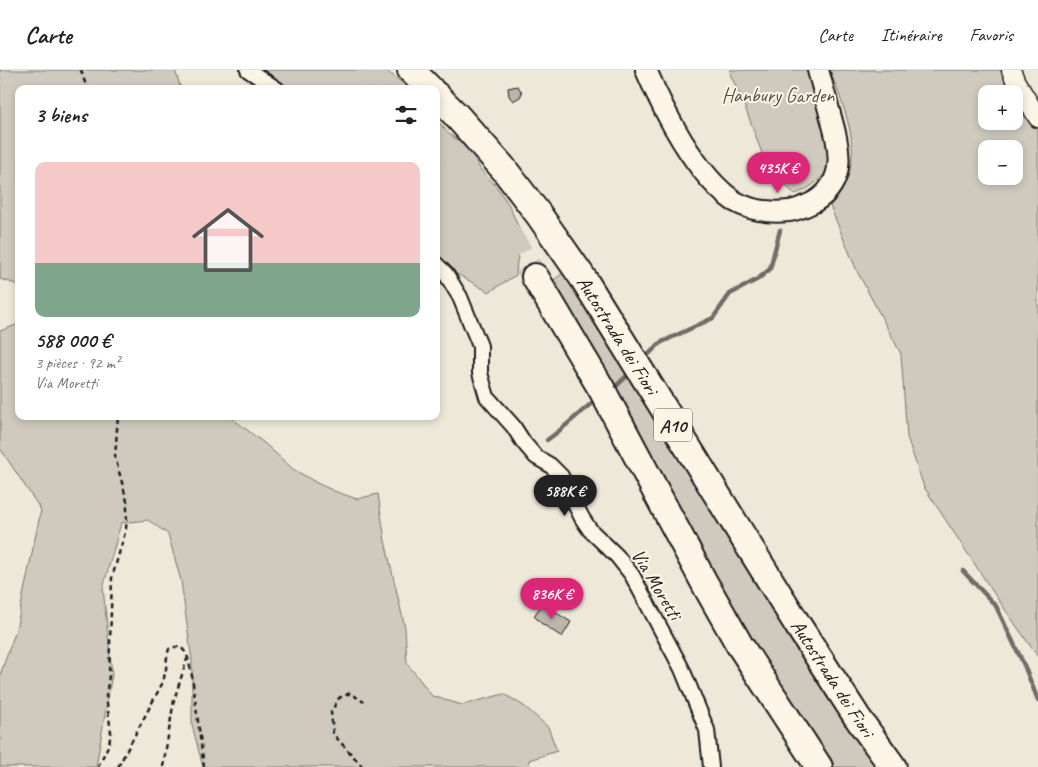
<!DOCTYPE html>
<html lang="fr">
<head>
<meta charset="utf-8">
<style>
  :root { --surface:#fff; --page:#f2f2f2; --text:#222; --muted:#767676; --line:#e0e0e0; --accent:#db2777 }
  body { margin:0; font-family:Caveat,sans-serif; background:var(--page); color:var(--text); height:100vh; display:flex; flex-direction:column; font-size:19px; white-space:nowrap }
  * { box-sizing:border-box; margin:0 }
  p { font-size:16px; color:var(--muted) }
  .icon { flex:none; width:28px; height:28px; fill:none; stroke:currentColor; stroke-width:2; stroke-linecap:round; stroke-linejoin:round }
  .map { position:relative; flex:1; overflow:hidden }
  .details { position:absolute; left:15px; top:15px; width:425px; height:335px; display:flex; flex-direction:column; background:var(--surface); border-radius:10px; box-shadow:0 2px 8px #0003 }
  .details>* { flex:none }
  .controls { position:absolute; left:978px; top:15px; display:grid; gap:10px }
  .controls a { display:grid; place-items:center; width:45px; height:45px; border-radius:10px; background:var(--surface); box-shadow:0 2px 8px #0003; font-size:25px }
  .price { position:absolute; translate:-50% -42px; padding:0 11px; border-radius:18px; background:var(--accent); color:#fff; font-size:16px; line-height:32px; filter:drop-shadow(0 1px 2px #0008) }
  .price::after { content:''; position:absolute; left:50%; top:30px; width:15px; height:11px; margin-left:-8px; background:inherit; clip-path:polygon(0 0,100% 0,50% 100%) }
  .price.active { background:#222; color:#fff }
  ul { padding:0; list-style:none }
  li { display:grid; align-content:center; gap:10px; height:265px; padding:0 20px }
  li span { display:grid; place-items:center; height:155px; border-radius:10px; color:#555 }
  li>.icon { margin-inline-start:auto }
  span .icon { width:90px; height:90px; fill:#fffc; stroke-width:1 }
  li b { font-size:21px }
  h2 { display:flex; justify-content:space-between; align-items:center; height:60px; padding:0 20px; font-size:21px }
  header { display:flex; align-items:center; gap:30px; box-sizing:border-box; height:70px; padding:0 25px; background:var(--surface); border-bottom:1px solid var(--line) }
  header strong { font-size:24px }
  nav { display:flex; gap:28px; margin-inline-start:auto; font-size:18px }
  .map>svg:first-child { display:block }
  .green { fill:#cfcabd; stroke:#76736c; fill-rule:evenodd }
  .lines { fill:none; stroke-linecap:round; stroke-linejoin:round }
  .stream { stroke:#6f6c67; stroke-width:4.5 }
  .building { fill:#bab6aa; stroke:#1c1c1c }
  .motorway-tunnel { stroke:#cec9bd; stroke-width:26; stroke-dasharray:26 13; stroke-linecap:butt }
  .minor-casing { stroke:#1c1c1c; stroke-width:18 }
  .tertiary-casing { stroke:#1c1c1c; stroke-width:21 }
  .secondary-casing { stroke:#1c1c1c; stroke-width:24 }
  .motorway-casing { stroke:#1c1c1c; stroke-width:30 }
  .path { stroke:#1c1c1c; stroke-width:2.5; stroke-dasharray:5 4; stroke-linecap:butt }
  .minor { stroke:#fcf5e5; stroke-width:14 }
  .tertiary { stroke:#fcf5e5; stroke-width:18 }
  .secondary { stroke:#fcf5e5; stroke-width:20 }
  .motorway { stroke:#fcf5e5; stroke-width:26 }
  .labels { text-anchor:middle; stroke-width:4; stroke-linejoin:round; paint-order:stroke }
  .shield { fill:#fcf5e5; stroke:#5f5d58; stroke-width:1 }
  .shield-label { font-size:19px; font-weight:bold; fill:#1c1c1c }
  .park-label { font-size:20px; fill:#52504c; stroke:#fcf5e5 }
  .street-label { font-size:20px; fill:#1c1c1c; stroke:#fcf5e5 }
</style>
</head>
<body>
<header>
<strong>Carte</strong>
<nav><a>Carte</a><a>Itinéraire</a><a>Favoris</a></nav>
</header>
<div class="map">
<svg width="1038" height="697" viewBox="0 0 1038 697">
  <rect width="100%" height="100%" fill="#eee8d9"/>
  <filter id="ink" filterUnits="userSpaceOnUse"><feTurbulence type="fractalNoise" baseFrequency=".02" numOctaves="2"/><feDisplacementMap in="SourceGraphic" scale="10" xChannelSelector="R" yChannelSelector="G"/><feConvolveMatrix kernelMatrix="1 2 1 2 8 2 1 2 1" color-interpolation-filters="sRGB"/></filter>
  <g filter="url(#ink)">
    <g class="green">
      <path d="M 0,0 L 175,0 L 181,19 L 19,19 L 19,215 L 0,209 Z"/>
      <path d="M 252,0 L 385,0 L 411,19 L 288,19 Z"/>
      <path d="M 730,0 L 807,0 L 828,80 C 828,86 829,95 826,101 C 823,109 803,123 794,124 L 766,94 L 742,29 L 731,6 Z"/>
      <path d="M 830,0 L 1005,0 C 1006,6 1004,11 1006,17 L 1017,25 L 1038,56 L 1038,587 L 993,522 L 924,417 L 907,367 L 901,284 L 857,201 L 830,136 C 869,90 848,50 830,0 ZM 986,24 L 1014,24 L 1014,51 L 986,51 ZM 986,79 L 1014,79 L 1014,106 L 986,106 Z"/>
      <path d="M 436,49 L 448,63 L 470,79 L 480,99 L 496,116 L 509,135 L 523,168 L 517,191 L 516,205 L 489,222 L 448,199 L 436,188 Z"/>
      <path d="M 563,203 L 641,326 L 793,574 L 879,697 L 833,697 L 778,612 L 732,534 L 647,381 L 550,213 Z"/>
      <path d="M 19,251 L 19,346 L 229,346 L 264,373 L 293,399 L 315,412 L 334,421 L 357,429 L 378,424 L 385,471 L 405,558 L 407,593 L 432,626 L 462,635 L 504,624 L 524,636 L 548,657 L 557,681 L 529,690 L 529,697 L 203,697 L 192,655 L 192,591 L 181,511 L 168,464 L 148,450 L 121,453 L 103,518 L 112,604 L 96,697 L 0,697 L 0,605 L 16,560 L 41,440 L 0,378 L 0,261 L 16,255 Z"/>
    </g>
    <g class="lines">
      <g class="stream">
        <path d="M 647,286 L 660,273 L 713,248 L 730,224 L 758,209 L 770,199 L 780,160"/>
        <path d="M 614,318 L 629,304"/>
        <path d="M 547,370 C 563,359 577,345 592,333"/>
        <path d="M 963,501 L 996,536 L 1024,595 L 1038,630"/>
      </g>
    </g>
    <g class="building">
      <path d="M 518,16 L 522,23 L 520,27 L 513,31 L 509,26 L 508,18 Z"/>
      <path d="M 542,534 L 571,552 L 562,567 L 541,553 L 534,546 Z"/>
    </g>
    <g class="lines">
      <g class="motorway-tunnel">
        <path d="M 366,0 L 387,19"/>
        <path d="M 436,69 C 474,111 505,159 535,207"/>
      </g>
      <g class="minor-casing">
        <g id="minor">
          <path d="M 248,0 L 277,19"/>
          <path d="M 436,194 L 446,204 L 460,227 L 480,276 L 480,303 L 487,327 L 513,356 L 524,373 L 536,387 L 550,395 L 561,406 L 582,448 L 590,460 L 617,486 L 632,505 L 682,599 L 707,660 L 711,697"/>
        </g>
      </g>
      <g class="tertiary-casing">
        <path id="tertiary" d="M 1011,0 L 1016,12 L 1038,48"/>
      </g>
      <g class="secondary-casing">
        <path id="secondary" d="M 646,0 C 664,42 696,105 734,131 C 751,141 770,143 789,141 C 798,140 806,136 814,132 C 849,111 839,76 830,44 C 826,29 822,15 818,0"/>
      </g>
      <g class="motorway-casing">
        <g id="motorway">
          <path d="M 411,0 L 430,19"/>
          <path d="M 436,25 L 456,45 L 503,98 L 539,145 L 583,208 L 799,557 L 857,647 L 893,697"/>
          <path d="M 535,207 L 601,318 L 705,514 L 739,574 L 819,697"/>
        </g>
      </g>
      <g class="path">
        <path d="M 81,0 L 87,19"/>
        <path d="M 98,697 L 109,674 L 111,662 L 106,626 L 109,606 L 112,508 L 126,459 L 127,443 L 127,431 L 115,387 L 118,346"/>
        <path d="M 118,697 L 163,612 L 166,599 L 167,586 L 169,579 L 173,577 L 181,577 L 185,582 L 188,588 L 192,606 L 204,697"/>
        <path d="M 163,697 L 174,630 L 187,589"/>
        <path d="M 363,697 L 333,664 L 331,642 L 339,628 L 350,623 L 364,632"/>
      </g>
      <use href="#minor" class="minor"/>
      <use href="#tertiary" class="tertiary"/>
      <use href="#secondary" class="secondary"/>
      <use href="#motorway" class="motorway"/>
    </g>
  </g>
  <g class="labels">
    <rect class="shield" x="654" y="338.5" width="38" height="33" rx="4"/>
    <g class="shield-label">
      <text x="673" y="362">A10</text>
    </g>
    <g class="park-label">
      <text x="778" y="32">Hanbury Garden</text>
    </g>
    <g class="street-label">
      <text transform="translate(618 265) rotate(58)" y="7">Autostrada dei Fiori</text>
      <text transform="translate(657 514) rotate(59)" y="7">Via Moretti</text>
      <text transform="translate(833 608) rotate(57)" y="7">Autostrada dei Fiori</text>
    </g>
  </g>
</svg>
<div class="controls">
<a>+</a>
<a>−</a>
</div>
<b class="price" style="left:778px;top:124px">435K €</b>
<b class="price active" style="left:565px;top:447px">588K €</b>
<b class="price" style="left:552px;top:550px">836K €</b>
<section class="details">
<h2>3 biens<svg class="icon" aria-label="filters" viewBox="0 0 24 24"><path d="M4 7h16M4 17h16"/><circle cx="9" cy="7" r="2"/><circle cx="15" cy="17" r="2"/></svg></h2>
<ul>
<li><span style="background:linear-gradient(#f6c9c9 65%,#7fa58c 0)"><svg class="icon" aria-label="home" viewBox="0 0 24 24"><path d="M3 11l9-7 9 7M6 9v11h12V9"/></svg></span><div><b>588 000 €</b><p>3 pièces · 92 m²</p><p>Via Moretti</p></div></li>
</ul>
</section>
</div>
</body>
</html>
